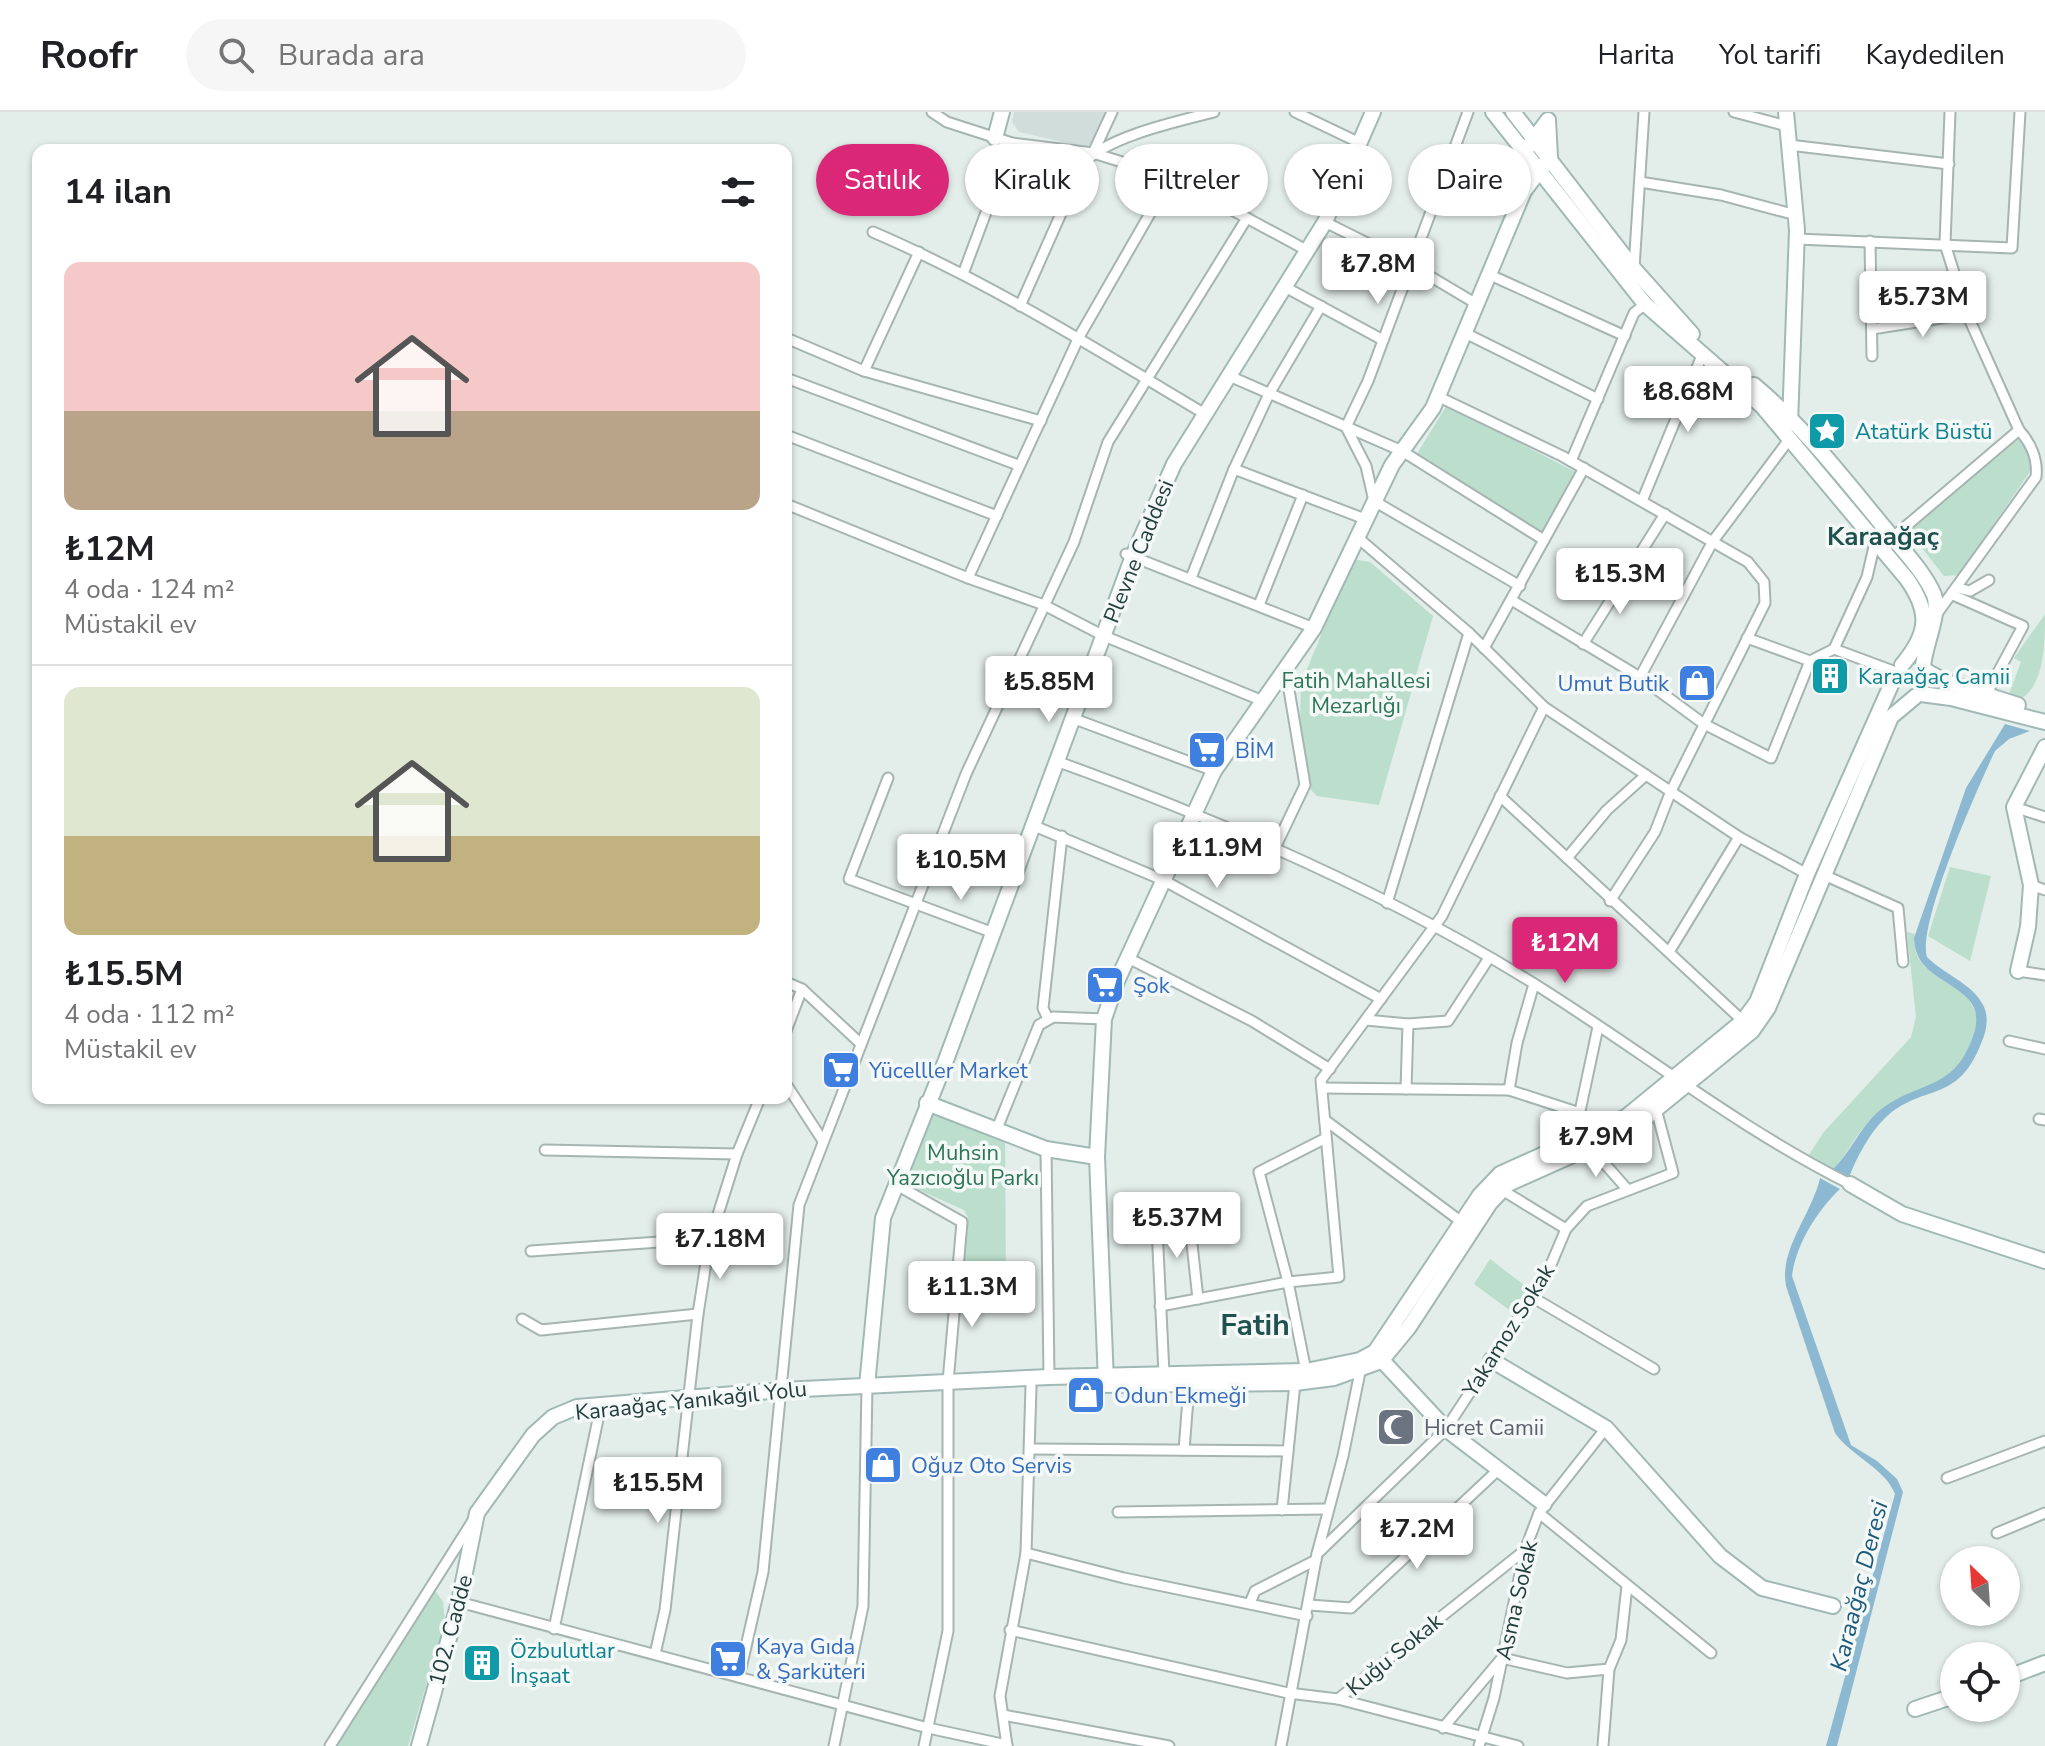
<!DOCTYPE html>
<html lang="tr">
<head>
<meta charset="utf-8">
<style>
  :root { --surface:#fff; --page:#f6f6f6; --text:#202124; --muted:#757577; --line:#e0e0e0; --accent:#db2777 }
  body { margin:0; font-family:"Nunito Sans",sans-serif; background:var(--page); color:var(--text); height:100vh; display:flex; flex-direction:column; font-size:30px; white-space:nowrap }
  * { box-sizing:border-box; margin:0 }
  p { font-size:26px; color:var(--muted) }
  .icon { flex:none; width:44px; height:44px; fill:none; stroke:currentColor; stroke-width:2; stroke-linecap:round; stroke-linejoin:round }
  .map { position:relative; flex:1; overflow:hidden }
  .side { position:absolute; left:32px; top:32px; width:760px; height:960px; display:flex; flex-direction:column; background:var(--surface); border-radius:16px; box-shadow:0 2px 6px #0004 }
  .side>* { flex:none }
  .guide { position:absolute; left:816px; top:32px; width:760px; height:72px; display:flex; gap:16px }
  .needle { width:52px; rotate:335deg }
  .tools { position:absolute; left:1940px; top:1434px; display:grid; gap:16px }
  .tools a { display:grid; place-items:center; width:80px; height:80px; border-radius:50%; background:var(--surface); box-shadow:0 2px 6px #0004; font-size:40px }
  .price { position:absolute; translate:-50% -68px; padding:0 18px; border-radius:8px; background:#fff; color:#222; font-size:26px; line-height:52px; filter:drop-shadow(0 2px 4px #0008) }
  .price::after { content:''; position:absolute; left:50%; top:48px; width:24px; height:18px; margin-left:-12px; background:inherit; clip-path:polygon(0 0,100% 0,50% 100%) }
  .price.current { background:var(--accent); color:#fff }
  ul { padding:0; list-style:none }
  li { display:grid; align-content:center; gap:16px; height:424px; padding:0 32px }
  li+li { border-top:2px solid var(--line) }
  li span { display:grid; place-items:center; height:248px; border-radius:16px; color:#555 }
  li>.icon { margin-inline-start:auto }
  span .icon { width:144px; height:144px; fill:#fffc; stroke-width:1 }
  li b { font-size:34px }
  h2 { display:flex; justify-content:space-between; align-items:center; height:96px; padding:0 32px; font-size:34px }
  .chip { padding:0 28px; border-radius:36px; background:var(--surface); box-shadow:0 2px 6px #0004; font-size:28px; line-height:72px }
  .chip.current { background:var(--accent); color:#fff }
  header { display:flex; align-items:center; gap:48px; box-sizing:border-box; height:112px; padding:0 40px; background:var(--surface); border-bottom:2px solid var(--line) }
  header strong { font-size:38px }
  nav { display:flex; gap:44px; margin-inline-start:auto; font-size:28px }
  .search { width:560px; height:72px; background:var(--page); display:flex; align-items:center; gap:20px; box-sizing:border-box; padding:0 28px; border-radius:44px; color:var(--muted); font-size:30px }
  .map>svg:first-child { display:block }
  .built { fill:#d1ddda }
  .green { fill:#bcdecc }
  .water { fill:#8cb9d1 }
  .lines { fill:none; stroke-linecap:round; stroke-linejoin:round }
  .street-casing { stroke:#a6b5b2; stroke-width:13 }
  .secondary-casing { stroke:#a1b9b5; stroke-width:18 }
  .street { stroke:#fff; stroke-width:9 }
  .secondary { stroke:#fff; stroke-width:14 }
  .labels { text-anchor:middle; stroke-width:7; stroke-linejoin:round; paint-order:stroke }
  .culture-label { font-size:22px; fill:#0d838f; stroke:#f4f9f8; text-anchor:start }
  .street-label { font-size:22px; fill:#233e3c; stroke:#f4f9f8 }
  .park-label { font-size:22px; fill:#2d7557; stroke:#f4f9f8 }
  .shop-label { font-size:22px; fill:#366cbe; stroke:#f4f9f8; text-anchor:start }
  .worship-label { font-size:22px; fill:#5b616d; stroke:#f4f9f8; text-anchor:start }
  .water-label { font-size:24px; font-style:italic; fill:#1d597a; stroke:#f4f9f8 }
  .quarter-label { font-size:26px; font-weight:bold; fill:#1f514e; stroke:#f4f9f8 }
  .district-label { font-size:30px; font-weight:bold; fill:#1f514e; stroke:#f4f9f8 }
</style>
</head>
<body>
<header>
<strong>Roofr</strong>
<div class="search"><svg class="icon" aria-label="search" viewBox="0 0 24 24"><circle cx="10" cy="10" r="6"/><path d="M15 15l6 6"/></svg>Burada ara</div>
<nav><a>Harita</a><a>Yol tarifi</a><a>Kaydedilen</a></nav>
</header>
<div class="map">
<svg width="2045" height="1634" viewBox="0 0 2045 1634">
  <rect width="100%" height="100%" fill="#e3edea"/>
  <path class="built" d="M 1014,0 L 1108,0 L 1093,31 L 1085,35 L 1019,20 L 1012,10 Z"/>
  <g class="green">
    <path d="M 1447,293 L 1577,361 L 1546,418 L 1540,420 L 1415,345 Z"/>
    <path d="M 2014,328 L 2024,329 L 2032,351 L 2029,361 L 1959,463 L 1944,464 L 1907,417 Z"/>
    <path d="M 1352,447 L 1370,450 L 1433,504 L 1379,693 L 1317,684 L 1311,678 L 1300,607 L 1301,572 Z"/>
    <path d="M 2045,502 C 2045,530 2045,571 2022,586 L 2009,582 L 2021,550 L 2014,546 Z"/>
    <path d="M 1950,755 L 1991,764 L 1970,849 L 1928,824 Z"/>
    <path d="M 1907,820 L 1915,822 C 1908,868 1965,865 1975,900 C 1979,910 1974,920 1971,930 C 1948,987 1908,975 1871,1008 C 1856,1021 1848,1042 1833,1057 L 1809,1043 L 1823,1021 L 1911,925 L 1916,905 Z"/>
    <path d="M 936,1001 L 1005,1026 L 1006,1175 L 992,1174 L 992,1169 L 962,1167 L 968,1106 L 964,1098 L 903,1071 L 930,1005 Z"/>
    <path d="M 1490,1147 L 1532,1179 L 1516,1203 L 1474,1172 Z"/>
    <path d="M 434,1477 L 443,1490 L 445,1509 L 408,1634 L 335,1634 Z"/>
  </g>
  <g class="water">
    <path d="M 2005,612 L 2030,619 L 2009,627 L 1995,639 C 1978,675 1917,812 1927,845 C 1943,862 1972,871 1983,893 C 1989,904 1987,918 1982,929 C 1958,994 1922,970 1884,1007 C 1869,1022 1857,1045 1849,1065 L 1833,1057 C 1851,1040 1860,1015 1879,999 C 1919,967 1955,981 1974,921 C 1978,909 1977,896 1968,887 C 1947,865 1915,862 1914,826 L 1966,676 Z"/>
    <path d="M 1820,1066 L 1840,1077 C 1817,1099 1796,1132 1792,1164 L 1851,1333 L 1877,1349 L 1897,1367 L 1903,1380 L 1837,1634 L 1826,1634 L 1895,1382 C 1886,1357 1851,1344 1835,1321 L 1786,1174 C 1779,1137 1812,1102 1820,1066 Z"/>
  </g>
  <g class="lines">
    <g class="street-casing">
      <g id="street">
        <path d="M 932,0 L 947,10 L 1012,31 L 1093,41 L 1171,65 L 1308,139"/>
        <path d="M 1295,0 L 1360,31"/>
        <path d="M 1468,0 L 1368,269 L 1346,315 L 1366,354 L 1374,389 L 1520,474"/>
        <path d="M 1734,0 L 1787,14"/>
        <path d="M 1789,33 L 1949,52"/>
        <path d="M 1093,41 L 1112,0"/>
        <path d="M 1640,70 L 1721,83 L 1796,103"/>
        <path d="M 1325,110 L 1411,153 L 1475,191"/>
        <path d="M 873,120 C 989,170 1096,237 1205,302"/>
        <path d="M 1797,127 L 2012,136 L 2020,0"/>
        <path d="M 1870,129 L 1872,244"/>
        <path d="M 1634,156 L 1644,0"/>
        <path d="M 963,162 L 1012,31"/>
        <path d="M 1488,162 L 1625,224"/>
        <path d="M 1285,175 L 1383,228"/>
        <path d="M 1020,194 L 1083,52 C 1105,25 1179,9 1214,0"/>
        <path d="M 1872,217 L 1967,202"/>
        <path d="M 1463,220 L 1598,287"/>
        <path d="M 786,226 L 864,259 L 1041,309"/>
        <path d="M 864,259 L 919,140"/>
        <path d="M 1227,263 L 1402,339 L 1544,428"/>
        <path d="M 786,266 L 1018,353"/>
        <path d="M 1437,284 L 1562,344 L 1748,450 L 1764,470 L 1765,491 L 1671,679 L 1655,720 L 1610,789"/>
        <path d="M 786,323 L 997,404"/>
        <path d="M 1571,349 L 1634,201 L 1645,192"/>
        <path d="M 1234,357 L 1365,407"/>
        <path d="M 1642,389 L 1703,241"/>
        <path d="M 786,392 L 968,466 L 1044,493 L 1104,524 L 1263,589"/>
        <path d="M 1357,425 L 1469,521 L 1544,595 L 1739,725 L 1807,762"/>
        <path d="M 1892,426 L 2019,318"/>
        <path d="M 1126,442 L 1314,516"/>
        <path d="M 968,466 L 1079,225 L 1171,65"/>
        <path d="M 1191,466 L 1234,357 L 1269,282 L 1321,194"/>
        <path d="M 1958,476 L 1970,479 L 1989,468"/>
        <path d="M 1953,483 L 2023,514 L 1987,581"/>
        <path d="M 1513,489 L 1640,565 L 1704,612 L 1771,646 L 1810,549"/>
        <path d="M 1259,493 L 1303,383"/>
        <path d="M 1936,503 L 2036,365 C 2038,348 2031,331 2019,318 L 1967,202 L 1945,132 L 1950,0"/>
        <path d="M 1747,526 L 1810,549 L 1834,537 L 1896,560"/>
        <path d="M 1583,532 L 1665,402"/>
        <path d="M 1484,536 L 1584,356"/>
        <path d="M 1834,537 L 1867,465 L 1876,426"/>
        <path d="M 1640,565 L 1713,429 L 1791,325"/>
        <path d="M 1072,606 L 1214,659"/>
        <path d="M 1056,649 C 1220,708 1384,779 1533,871 C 1639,937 1738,1016 1850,1072"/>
        <path d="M 888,666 L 849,767 L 991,820"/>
        <path d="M 1500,684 L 1743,909"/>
        <path d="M 2014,695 L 2045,705"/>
        <path d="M 1032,713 L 1163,768 L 1381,887"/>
        <path d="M 1274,738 L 1305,673 L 1286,560"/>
        <path d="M 1567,746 L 1607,698 L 1646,663"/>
        <path d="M 1824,763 L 1898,796 L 1903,850"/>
        <path d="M 2031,773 L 2045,778"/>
        <path d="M 1387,791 L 1469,521"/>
        <path d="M 1669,840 L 1739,725"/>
        <path d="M 1128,846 L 1252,909 L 1330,957"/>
        <path d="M 2018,859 L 2045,863"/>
        <path d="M 786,870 L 802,877 L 860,931"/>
        <path d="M 1048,907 L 1043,896 L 1062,724"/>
        <path d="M 1366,908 L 1408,912 L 1448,909 L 1489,846"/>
        <path d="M 786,919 L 802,877"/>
        <path d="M 2009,929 L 2045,937"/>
        <path d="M 786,972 L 823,1029"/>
        <path d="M 1322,976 L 1509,978 L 1577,1000"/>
        <path d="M 1406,977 L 1408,912"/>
        <path d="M 1509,978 L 1517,931 L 1534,872"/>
        <path d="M 2039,1007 L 2045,1008"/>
        <path d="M 1325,1008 L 1463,1111"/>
        <path d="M 996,1019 L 1039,913 L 1053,905 L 1104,907"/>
        <path d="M 1573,1032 L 1598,915"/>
        <path d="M 1591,1036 L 1627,1077"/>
        <path d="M 1046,1037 L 1049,1265"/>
        <path d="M 545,1038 L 737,1042 L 760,986"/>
        <path d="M 895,1072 L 962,1110 L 948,1270 L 948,1519 L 924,1634"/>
        <path d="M 1502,1078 L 1566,1117"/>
        <path d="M 1156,1095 L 1164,1262"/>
        <path d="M 1189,1105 L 1198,1187"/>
        <path d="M 531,1139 L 702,1127 L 709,1131"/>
        <path d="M 1532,1185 L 1654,1257"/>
        <path d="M 1160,1194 L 1288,1170 L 1339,1165 L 1321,968 L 1442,804 L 1544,595"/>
        <path d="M 522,1207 L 541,1218 L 698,1202"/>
        <path d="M 1306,1259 L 1288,1170 L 1259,1060 L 1326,1026"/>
        <path d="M 1032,1337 L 1288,1339"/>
        <path d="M 1184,1338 L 1189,1274"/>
        <path d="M 1947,1366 L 2045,1329"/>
        <path d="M 1282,1398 L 1295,1271"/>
        <path d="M 1118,1400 L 1327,1397"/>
        <path d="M 1539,1401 L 1711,1541"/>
        <path d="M 1997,1421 L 2045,1401"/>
        <path d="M 1026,1441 L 1124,1466 L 1307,1504"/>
        <path d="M 1317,1442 L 1446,1317 L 1547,1162 L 1566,1117 L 1587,1094 L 1673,1061 L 1656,997"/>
        <path d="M 459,1490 L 928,1616 L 1007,1633"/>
        <path d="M 1250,1491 L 1255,1479 L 1316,1448"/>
        <path d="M 1309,1493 L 1351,1496 L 1498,1358"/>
        <path d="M 554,1517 L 601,1293"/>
        <path d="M 1010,1518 L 1288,1581 L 1338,1587 L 1518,1634"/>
        <path d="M 655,1542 L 665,1498 L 698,1202 L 709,1131 L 737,1042"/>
        <path d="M 739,1565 L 763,1460 L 799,1093 L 966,662 L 1074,430 L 1108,330 L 1247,106"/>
        <path d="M 1338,1587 L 1525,1438"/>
        <path d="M 1003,1603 L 1169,1634"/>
        <path d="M 1443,1616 L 1502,1546 L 1567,1561 L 1609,1557 L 1621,1528 L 1627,1474"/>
        <path d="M 330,1634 L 472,1410"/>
        <path d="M 834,1634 L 863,1494 L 867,1274"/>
        <path d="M 1007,1634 L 1000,1584 L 1026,1441 L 1031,1274"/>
        <path d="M 1281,1634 L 1317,1442 L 1343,1344 L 1361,1255"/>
        <path d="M 1479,1634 L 1494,1586 L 1525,1438 L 1539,1401 L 1606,1316"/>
        <path d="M 1603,1634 L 1609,1557"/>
      </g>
    </g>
    <g class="secondary-casing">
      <g id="secondary">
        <path d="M 1493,0 L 1645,192 L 1762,294 L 1907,467 C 1931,501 1928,522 1902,553"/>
        <path d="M 1513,0 L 1634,157 L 1692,222"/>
        <path d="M 1786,0 L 1797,118 L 1790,311"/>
        <path d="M 1548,8 L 1550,45 L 1524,79 L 1525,39 Z"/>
        <path d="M 995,26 L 1002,0"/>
        <path d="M 1754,273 C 1804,315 1842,364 1883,414 C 1900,435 1924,459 1934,483 C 1941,500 1924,535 1923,555"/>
        <path d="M 1926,559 L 1946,570 L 2018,593"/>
        <path d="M 1921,582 L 1951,586 L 2045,610"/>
        <path d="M 2018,859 L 2028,815 L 2031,773 L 2014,695 L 2045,635"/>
        <path d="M 927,991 L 1046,1037 L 1097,1045"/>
        <path d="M 1850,1072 L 1902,1102 L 2045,1149"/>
        <path d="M 1378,1244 L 1446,1317 L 1544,1392"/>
        <path d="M 1491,1248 L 1606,1316 L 1720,1444 L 1762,1476 L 1833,1494"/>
        <path d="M 1106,1270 L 1097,1045 L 1104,907 L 1117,869 L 1214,659 L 1314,516 L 1392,353 L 1433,296 L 1524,79"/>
        <path d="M 1095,1273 L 1295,1271 L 1334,1266 L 1381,1249 L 1409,1215 L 1490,1091 L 1508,1072 L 1633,1016 L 1752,919 L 1768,896 L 1891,605 L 1916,584"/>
        <path d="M 867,1274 L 883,1106 L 946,948 L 1133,444 L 1174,352 L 1325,110 L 1373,0"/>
        <path d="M 2006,1566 L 2045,1551"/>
        <path d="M 1915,1597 L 1954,1584"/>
        <path d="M 419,1634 L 459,1490 L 477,1401 L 533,1323 L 553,1305 L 577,1295 L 782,1278 L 1049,1265 L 1306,1259 L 1360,1248 L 1375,1240 L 1480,1083 L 1500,1062 L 1626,1005 L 1743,909 L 1757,890 L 1807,762 L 1895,564"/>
      </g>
    </g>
    <use href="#street" class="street"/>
    <use href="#secondary" class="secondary"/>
  </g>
  <defs>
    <g id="sight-square" transform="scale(2)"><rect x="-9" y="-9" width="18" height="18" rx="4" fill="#0f9aa8" stroke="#f4f9f8"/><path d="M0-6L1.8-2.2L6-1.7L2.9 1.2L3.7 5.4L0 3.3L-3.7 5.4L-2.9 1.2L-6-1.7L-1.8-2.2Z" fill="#fff"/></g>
    <g id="building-square" transform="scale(2)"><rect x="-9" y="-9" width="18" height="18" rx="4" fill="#0f9aa8" stroke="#f4f9f8"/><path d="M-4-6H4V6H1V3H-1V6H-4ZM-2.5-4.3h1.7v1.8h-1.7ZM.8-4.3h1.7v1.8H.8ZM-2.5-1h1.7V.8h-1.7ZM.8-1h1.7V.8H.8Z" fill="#fff"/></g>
    <g id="shop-square" transform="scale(2)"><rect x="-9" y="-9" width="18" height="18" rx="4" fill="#3f7fe0" stroke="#f4f9f8"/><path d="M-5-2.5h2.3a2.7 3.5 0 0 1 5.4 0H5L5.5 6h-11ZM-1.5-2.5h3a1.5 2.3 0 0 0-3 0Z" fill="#fff"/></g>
    <g id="supermarket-square" transform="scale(2)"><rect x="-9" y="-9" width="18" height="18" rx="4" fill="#3f7fe0" stroke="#f4f9f8"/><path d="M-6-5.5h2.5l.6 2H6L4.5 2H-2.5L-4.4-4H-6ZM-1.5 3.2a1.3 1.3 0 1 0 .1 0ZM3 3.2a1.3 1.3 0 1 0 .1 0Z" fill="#fff"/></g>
    <g id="mosque-square" transform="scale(2)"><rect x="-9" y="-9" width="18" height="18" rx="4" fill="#6b7280" stroke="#f4f9f8"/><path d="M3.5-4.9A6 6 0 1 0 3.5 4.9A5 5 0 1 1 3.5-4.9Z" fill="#fff"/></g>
  </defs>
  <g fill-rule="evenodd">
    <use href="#sight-square" x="1827" y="319"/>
    <use href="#building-square" x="1830" y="564"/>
    <use href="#shop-square" x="1697" y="571"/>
    <use href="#supermarket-square" x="1207" y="638"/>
    <use href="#supermarket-square" x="1105" y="873"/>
    <use href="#supermarket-square" x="841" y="958"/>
    <use href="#shop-square" x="1086" y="1283"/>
    <use href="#mosque-square" x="1396" y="1315"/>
    <use href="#shop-square" x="883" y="1353"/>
    <use href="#supermarket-square" x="728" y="1547"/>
    <use href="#building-square" x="482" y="1551"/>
  </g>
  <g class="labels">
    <g class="culture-label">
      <text x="1855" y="327">Atatürk Büstü</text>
      <text x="1858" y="572">Karaağaç Camii</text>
      <text x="510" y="1546">Özbulutlar<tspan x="510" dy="25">İnşaat</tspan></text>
    </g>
    <g class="street-label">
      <text transform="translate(1138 439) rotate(-68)" y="8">Plevne Caddesi</text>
      <text transform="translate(1508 1218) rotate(-58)" y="8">Yakamoz Sokak</text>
      <text transform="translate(691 1288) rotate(-6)" y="8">Karaağaç Yanıkağıl Yolu</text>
      <text transform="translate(1516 1488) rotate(-77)" y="8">Asma Sokak</text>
      <text transform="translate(450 1518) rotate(-75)" y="8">102. Cadde</text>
      <text transform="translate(1394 1542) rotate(-39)" y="8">Kuğu Sokak</text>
    </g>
    <g class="park-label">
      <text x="1356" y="576">Fatih Mahallesi<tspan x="1356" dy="25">Mezarlığı</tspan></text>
      <text x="963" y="1048">Muhsin<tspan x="963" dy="25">Yazıcıoğlu Parkı</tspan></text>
    </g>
    <g class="shop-label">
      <text x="1669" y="579" text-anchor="end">Umut Butik</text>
      <text x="1235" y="646">BİM</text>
      <text x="1133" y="881">Şok</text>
      <text x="869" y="966">Yücelller Market</text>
      <text x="1114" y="1291">Odun Ekmeği</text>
      <text x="911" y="1361">Oğuz Oto Servis</text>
      <text x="756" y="1542">Kaya Gıda<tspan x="756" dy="25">&amp; Şarküteri</tspan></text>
    </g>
    <g class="worship-label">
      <text x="1424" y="1323">Hicret Camii</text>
    </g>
    <g class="water-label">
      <text transform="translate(1859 1474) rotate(-76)" y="8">Karaağaç Deresi</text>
    </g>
    <g class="quarter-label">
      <text x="1883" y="433">Karaağaç</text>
    </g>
    <g class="district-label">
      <text x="1255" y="1223">Fatih</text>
    </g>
  </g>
</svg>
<div class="tools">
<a><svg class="needle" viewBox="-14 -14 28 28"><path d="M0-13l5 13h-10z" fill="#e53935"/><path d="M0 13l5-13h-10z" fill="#757577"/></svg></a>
<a><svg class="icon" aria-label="locate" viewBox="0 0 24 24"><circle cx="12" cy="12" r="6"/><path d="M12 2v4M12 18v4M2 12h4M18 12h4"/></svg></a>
</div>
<b class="price" style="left:1378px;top:194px">₺7.8M</b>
<b class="price" style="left:1923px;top:227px">₺5.73M</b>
<b class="price" style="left:1688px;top:322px">₺8.68M</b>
<b class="price" style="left:1620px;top:504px">₺15.3M</b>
<b class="price" style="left:1049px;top:612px">₺5.85M</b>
<b class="price" style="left:1217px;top:778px">₺11.9M</b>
<b class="price" style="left:961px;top:790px">₺10.5M</b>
<b class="price current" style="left:1565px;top:873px">₺12M</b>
<b class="price" style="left:1596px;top:1067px">₺7.9M</b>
<b class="price" style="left:1177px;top:1148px">₺5.37M</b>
<b class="price" style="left:720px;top:1169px">₺7.18M</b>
<b class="price" style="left:972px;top:1217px">₺11.3M</b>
<b class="price" style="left:658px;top:1413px">₺15.5M</b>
<b class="price" style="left:1417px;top:1459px">₺7.2M</b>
<div class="guide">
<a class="chip current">Satılık</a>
<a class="chip">Kiralık</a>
<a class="chip">Filtreler</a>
<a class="chip">Yeni</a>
<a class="chip">Daire</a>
</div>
<section class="side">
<h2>14 ilan<svg class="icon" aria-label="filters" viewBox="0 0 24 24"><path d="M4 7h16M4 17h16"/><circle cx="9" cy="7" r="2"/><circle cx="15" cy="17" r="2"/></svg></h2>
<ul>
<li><span style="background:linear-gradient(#f6c9c9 60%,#b9a48a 0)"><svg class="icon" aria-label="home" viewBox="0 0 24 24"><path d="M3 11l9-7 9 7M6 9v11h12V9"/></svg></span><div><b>₺12M</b><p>4 oda · 124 m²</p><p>Müstakil ev</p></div></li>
<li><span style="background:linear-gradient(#dfe7d0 60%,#c2b280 0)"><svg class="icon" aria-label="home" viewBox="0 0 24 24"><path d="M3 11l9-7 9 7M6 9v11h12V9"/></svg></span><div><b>₺15.5M</b><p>4 oda · 112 m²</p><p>Müstakil ev</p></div></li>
</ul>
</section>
</div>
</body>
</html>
